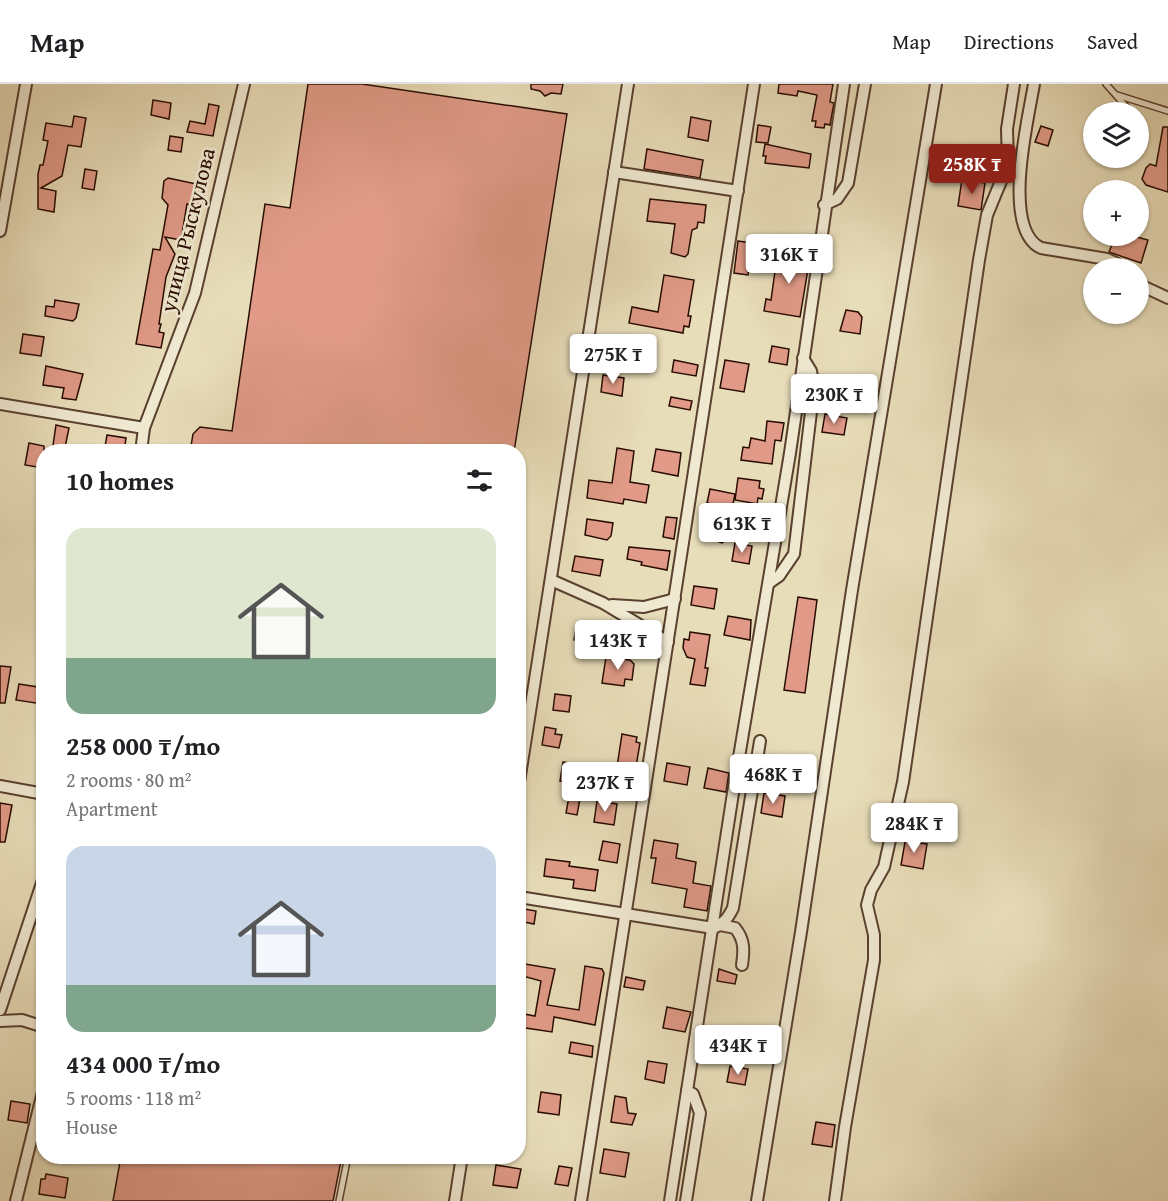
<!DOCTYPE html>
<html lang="en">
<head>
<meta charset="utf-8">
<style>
  :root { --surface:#fff; --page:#f2f2f2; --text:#202124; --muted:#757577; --line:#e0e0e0; --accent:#8f2418 }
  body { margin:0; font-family:"Gentium Book Plus",serif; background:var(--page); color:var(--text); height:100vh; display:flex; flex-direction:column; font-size:22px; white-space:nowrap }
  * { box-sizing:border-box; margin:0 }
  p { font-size:20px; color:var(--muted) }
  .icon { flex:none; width:33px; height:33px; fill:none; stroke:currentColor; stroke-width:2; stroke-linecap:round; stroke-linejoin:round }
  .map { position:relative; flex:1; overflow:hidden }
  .side { position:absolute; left:36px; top:360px; width:490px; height:720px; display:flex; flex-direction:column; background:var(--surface); border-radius:24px; box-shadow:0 2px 4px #0004 }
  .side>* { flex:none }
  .fabs { position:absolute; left:1083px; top:18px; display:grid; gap:12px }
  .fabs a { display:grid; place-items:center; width:66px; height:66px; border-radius:50%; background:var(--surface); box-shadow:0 2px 4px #0004; font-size:30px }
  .price { position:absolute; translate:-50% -51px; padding:0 14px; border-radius:6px; background:#fff; color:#222; font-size:20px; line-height:39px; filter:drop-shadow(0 2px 3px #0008) }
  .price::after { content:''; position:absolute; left:50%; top:36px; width:18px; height:14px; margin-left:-9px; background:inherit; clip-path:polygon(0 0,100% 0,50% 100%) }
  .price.selected { background:var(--accent); color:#fff }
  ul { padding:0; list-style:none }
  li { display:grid; align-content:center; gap:12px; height:318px; padding:0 30px }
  li span { display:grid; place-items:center; height:186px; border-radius:18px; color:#555 }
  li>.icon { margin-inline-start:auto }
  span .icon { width:108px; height:108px; fill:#fffc; stroke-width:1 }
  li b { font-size:26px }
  h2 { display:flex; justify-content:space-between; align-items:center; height:72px; padding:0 30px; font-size:26px }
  header { display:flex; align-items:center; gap:36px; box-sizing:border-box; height:84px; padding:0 30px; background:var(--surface); border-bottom:2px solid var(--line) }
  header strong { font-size:28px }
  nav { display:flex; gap:33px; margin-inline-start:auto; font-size:21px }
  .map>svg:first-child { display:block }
  .building { fill:#e09a87; stroke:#290c01; stroke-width:1.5 }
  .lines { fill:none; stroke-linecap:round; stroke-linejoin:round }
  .lane-casing { stroke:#59402f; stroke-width:8 }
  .street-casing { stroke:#59402f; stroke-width:14 }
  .lane { stroke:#f0e9d2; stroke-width:5 }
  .street { stroke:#f0e9d2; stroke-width:10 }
  .labels { text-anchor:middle; stroke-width:5; stroke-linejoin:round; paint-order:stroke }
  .street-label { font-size:22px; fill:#290c01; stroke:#f0e9d2 }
</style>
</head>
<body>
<header>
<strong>Map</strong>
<nav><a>Map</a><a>Directions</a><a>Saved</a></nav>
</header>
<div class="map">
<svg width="1168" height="1117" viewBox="0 0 1168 1117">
  <rect width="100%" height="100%" fill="#e8ddb9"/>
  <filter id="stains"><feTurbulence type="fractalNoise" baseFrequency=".00333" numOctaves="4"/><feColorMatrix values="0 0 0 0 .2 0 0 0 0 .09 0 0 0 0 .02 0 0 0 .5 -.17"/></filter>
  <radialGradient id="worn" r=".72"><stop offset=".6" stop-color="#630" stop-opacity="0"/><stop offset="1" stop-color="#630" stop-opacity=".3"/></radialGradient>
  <g class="building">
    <path d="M 308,0 L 362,0 L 567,30 L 514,368 L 190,368 L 193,350 L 200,343 L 232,347 L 265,120 L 290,124 Z"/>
    <path d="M 531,0 L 563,0 L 561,10 L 551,9 L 545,12 L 540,7 L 531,5 Z"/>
    <path d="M 779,0 L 833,0 L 830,18 L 834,19 L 830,41 L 825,40 L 824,44 L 815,43 L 816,37 L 812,37 L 817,11 L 798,7 L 797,12 L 778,9 Z"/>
    <path d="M 153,16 L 171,19 L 169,35 L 151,31 Z"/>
    <path d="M 209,20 L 219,22 L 213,52 L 187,48 L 190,37 L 205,40 Z"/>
    <path d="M 74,32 L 86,34 L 81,63 L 68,61 L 62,92 L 41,104 L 56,107 L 54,128 L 38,125 L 38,90 L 40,81 L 43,81 L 48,57 L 43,56 L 46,39 L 72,43 Z"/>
    <path d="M 691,33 L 711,37 L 708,57 L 688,53 Z"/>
    <path d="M 758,41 L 771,43 L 768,59 L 756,58 Z"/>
    <path d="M 1041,42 L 1053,46 L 1048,62 L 1035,58 Z"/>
    <path d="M 1163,43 L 1168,43 L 1168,108 L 1146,101 L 1142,95 L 1146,84 L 1150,80 L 1156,82 Z"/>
    <path d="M 170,52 L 183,54 L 181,68 L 168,66 Z"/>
    <path d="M 765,60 L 811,70 L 809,84 L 765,79 L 766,72 L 763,72 Z"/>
    <path d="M 647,65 L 703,76 L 700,94 L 644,85 Z"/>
    <path d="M 85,85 L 97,87 L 94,106 L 82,104 Z"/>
    <path d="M 168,94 L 206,102 L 202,123 L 187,120 L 181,156 L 165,153 L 175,170 L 166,193 L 159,240 L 161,240 L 159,248 L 164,249 L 161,264 L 136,260 L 153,165 L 160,166 L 168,121 L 162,114 L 164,97 Z"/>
    <path d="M 962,95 L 985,99 L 981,126 L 958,122 Z"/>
    <path d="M 650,115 L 706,121 L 704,139 L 698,138 L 697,144 L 692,146 L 688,170 L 685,173 L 671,169 L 675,140 L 647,137 Z"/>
    <path d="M 1115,152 L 1133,152 L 1148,156 L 1141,179 L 1109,168 Z"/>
    <path d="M 738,157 L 758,160 L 756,173 L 750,172 L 748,191 L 734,189 Z"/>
    <path d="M 789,161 L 805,167 L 802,184 L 808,185 L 800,233 L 764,227 L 766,215 L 771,216 L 776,180 L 786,181 Z"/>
    <path d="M 664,191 L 694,196 L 688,232 L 691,232 L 689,243 L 684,242 L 683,249 L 629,239 L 632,223 L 658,228 Z"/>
    <path d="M 55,216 L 79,220 L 76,234 L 73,237 L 45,232 L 46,222 L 54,223 Z"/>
    <path d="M 846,226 L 858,228 L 862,233 L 860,250 L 840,247 Z"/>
    <path d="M 23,250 L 44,253 L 41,272 L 20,269 Z"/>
    <path d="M 624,257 L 648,262 L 645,281 L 641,284 L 620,280 Z"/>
    <path d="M 772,262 L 789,265 L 787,281 L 769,278 Z"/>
    <path d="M 674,276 L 698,281 L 696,292 L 672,288 Z"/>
    <path d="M 725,276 L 749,280 L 744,308 L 720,304 Z"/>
    <path d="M 46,282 L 83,290 L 76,316 L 62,314 L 64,304 L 43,301 Z"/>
    <path d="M 603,291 L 624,294 L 622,312 L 601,308 Z"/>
    <path d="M 671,313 L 692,317 L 690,326 L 669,322 Z"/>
    <path d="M 825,330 L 847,334 L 844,351 L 822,348 Z"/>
    <path d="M 767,337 L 784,339 L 781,357 L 775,356 L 772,380 L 741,376 L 743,363 L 749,364 L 751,354 L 765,357 Z"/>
    <path d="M 56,341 L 69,344 L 64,368 L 52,368 Z"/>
    <path d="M 107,351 L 126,354 L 124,368 L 104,368 Z"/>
    <path d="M 29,359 L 44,362 L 44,384 L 25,381 Z"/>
    <path d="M 617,364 L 634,367 L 630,398 L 649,401 L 646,419 L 624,415 L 623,420 L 587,414 L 589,396 L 612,399 Z"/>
    <path d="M 656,365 L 681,369 L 678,392 L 652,387 Z"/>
    <path d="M 738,394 L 760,397 L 759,404 L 764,405 L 762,415 L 758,414 L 757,420 L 735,416 Z"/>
    <path d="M 710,405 L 735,410 L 726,456 L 722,459 L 708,454 L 713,420 L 707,419 Z"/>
    <path d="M 666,433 L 677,434 L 674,455 L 663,453 Z"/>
    <path d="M 587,435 L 613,439 L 611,452 L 607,456 L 585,451 Z"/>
    <path d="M 735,459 L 752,462 L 749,480 L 732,477 Z"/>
    <path d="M 629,463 L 670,467 L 667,486 L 641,481 L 642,478 L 627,475 Z"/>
    <path d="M 575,472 L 603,476 L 600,492 L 572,487 Z"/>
    <path d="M 694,502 L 717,505 L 714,525 L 691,521 Z"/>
    <path d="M 798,513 L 817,516 L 805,609 L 784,606 Z"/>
    <path d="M 728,532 L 751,536 L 750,556 L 724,551 Z"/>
    <path d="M 577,539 L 598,543 L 595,560 L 574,556 Z"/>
    <path d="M 690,548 L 710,551 L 705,584 L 708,584 L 705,602 L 690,600 L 695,575 L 687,573 L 683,564 L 684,555 L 689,556 Z"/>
    <path d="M 606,573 L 630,576 L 634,580 L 632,596 L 625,595 L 624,602 L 602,599 Z"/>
    <path d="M 0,582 L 11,583 L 5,619 L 0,619 Z"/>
    <path d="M 19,600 L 44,604 L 42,620 L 16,616 Z"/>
    <path d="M 555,610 L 571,612 L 569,628 L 553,626 Z"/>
    <path d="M 545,643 L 556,645 L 555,650 L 562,651 L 559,664 L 542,661 Z"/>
    <path d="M 622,650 L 637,653 L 636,658 L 640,659 L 632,706 L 614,703 Z"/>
    <path d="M 563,678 L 583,681 L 580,700 L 560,697 Z"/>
    <path d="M 667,679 L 690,683 L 687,701 L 664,697 Z"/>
    <path d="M 708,684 L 729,689 L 726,708 L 704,704 Z"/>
    <path d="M 570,707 L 581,709 L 577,731 L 566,729 Z"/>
    <path d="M 764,709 L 785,712 L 782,733 L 761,729 Z"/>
    <path d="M 597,717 L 617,720 L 614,741 L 594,738 Z"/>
    <path d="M 0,719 L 12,721 L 5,758 L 0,758 Z"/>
    <path d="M 910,753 L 913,758 L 927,760 L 923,785 L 901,781 L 905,758 Z"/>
    <path d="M 654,756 L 678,760 L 676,774 L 696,778 L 693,799 L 711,802 L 707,827 L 684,823 L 687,805 L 652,799 L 656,774 L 651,774 Z"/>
    <path d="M 603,757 L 620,760 L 617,779 L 599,776 Z"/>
    <path d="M 546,775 L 570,778 L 569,782 L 598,786 L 595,807 L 573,804 L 574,796 L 544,792 Z"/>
    <path d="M 519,824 L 536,827 L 534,840 L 519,837 Z"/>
    <path d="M 519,879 L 555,885 L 547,921 L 579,926 L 585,882 L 602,885 L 604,889 L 595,941 L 554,933 L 552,948 L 519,943 L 519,929 L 535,932 L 541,897 L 519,891 Z"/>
    <path d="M 719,885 L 737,891 L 735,900 L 717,897 Z"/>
    <path d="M 626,893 L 645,897 L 643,906 L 624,903 Z"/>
    <path d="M 667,923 L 691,928 L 685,948 L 663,944 Z"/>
    <path d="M 571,958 L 593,962 L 592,973 L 569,969 Z"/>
    <path d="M 648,977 L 667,980 L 664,999 L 645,995 Z"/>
    <path d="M 730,982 L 748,985 L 745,1001 L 727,998 Z"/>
    <path d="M 541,1008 L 561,1011 L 559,1031 L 538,1028 Z"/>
    <path d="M 615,1012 L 626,1014 L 628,1029 L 636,1030 L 632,1041 L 611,1038 Z"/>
    <path d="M 11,1017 L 30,1020 L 27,1039 L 8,1036 Z"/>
    <path d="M 816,1038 L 835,1041 L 832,1063 L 812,1060 Z"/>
    <path d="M 604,1065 L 629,1069 L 625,1093 L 600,1089 Z"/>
    <path d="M 121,1072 L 342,1072 L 333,1117 L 113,1117 Z"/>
    <path d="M 496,1081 L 521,1085 L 517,1104 L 493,1101 Z"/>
    <path d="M 559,1082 L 572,1084 L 568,1102 L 555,1100 Z"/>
    <path d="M 46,1090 L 68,1094 L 65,1114 L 39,1110 L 41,1095 L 45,1095 Z"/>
  </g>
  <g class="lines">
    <g class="lane-casing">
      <g id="lane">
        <path d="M 1106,0 L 1131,28"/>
        <path d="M 1117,11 L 1168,27"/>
        <path d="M 1138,54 L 1141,63"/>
        <path d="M 339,1117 L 348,1072"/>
      </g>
    </g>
    <g class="street-casing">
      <g id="street">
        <path d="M 1034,0 C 1028,36 1001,145 1041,164 L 1107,175 L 1126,184"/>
        <path d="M 614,88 L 738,107"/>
        <path d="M 824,121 L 837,115 L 848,99 L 865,0"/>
        <path d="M 0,147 L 26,0"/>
        <path d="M 1138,200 L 1168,214"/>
        <path d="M 0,320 L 144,344"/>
        <path d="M 141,368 L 144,344 L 195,209 L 244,0"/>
        <path d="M 551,496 L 603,519 L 668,558"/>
        <path d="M 769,499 L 779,492 L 794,470 L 814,303 L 811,287 L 803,274"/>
        <path d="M 612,521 L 644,523 L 675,515"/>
        <path d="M 519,698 L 628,0"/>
        <path d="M 0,702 L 44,710"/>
        <path d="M 519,813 L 713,844 C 724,840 728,834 733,824 L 760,657"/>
        <path d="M 720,841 L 735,844 C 745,856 744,867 742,881"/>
        <path d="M 0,926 L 44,793"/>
        <path d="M 0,937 L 22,936 L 44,943"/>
        <path d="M 16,1117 L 44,1004"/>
        <path d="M 455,1117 L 462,1072"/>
        <path d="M 581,1117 L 754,0"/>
        <path d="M 670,1117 L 733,709 L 790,369 L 844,0"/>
        <path d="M 686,1117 L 700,1029 L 693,1010 L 687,1007"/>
        <path d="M 757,1117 L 801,848 L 852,506 L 936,0"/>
        <path d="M 835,1117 L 845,1043 L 874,876 L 874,851 L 867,821 L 871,806 L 884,783 L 903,698 L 979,176 L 987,131 L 1008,80 L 1007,45 L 1014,0"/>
      </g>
    </g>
    <use href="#lane" class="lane"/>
    <use href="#street" class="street"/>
  </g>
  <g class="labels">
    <g class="street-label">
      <text transform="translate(187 146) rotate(-76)" y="8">улица Рыскулова</text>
    </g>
  </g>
  <rect width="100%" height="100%" filter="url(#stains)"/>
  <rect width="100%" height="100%" fill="url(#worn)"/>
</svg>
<div class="fabs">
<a><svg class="icon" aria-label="layers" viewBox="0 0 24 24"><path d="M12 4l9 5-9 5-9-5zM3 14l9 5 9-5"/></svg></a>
<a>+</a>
<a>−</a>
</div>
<b class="price selected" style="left:972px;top:111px">258K ₸</b>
<b class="price" style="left:789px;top:201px">316K ₸</b>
<b class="price" style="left:613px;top:301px">275K ₸</b>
<b class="price" style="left:834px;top:341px">230K ₸</b>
<b class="price" style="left:742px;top:470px">613K ₸</b>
<b class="price" style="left:618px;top:587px">143K ₸</b>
<b class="price" style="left:773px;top:721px">468K ₸</b>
<b class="price" style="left:605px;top:729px">237K ₸</b>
<b class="price" style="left:914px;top:770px">284K ₸</b>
<b class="price" style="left:738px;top:992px">434K ₸</b>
<section class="side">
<h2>10 homes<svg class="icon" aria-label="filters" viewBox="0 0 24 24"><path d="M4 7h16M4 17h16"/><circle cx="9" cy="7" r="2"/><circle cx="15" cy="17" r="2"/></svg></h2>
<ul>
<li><span style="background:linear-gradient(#dfe7d0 70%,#7fa58c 0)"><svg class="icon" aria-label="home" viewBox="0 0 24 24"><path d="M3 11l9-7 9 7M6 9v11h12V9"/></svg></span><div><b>258 000 ₸/mo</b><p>2 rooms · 80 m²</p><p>Apartment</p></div></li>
<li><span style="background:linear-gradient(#c9d6e8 75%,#7fa58c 0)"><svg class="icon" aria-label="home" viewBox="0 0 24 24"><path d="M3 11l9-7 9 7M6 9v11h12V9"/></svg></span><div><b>434 000 ₸/mo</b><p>5 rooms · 118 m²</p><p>House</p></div></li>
</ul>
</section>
</div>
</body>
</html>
